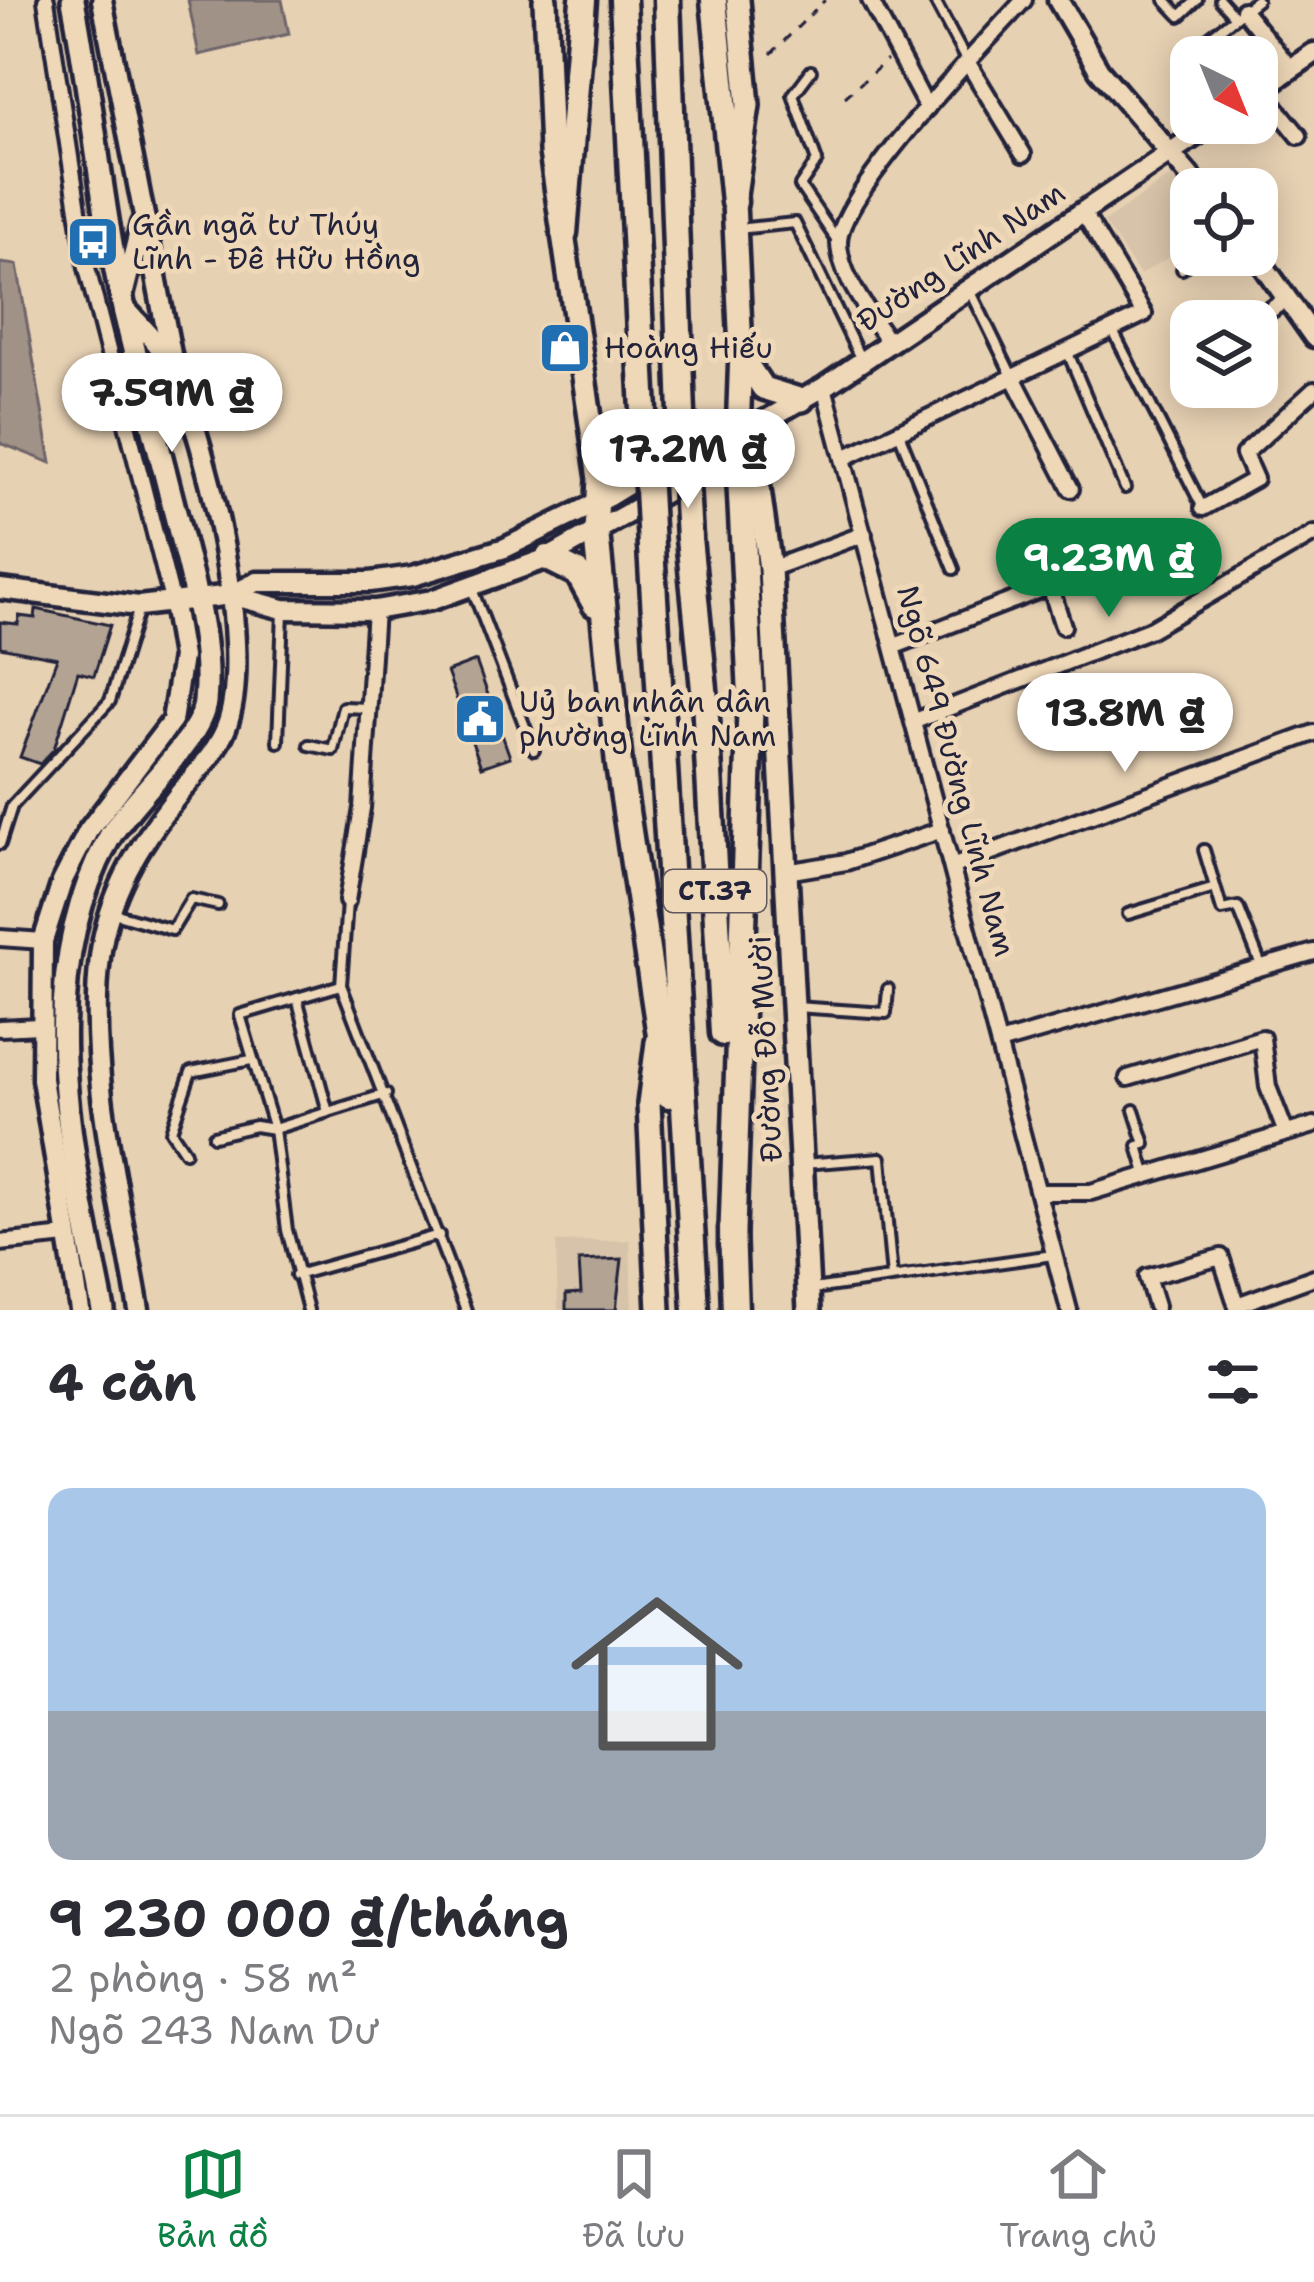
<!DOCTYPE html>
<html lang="vi">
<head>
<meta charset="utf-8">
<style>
  :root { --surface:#fff; --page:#f2f2f3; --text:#2b2b33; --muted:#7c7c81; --line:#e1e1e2; --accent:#0b8043 }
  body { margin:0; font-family:"Shantell Sans",sans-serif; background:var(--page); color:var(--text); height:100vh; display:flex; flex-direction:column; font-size:45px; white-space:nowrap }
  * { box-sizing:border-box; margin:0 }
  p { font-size:39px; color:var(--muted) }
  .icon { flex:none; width:66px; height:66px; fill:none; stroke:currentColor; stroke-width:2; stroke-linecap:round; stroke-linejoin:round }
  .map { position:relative; height:1310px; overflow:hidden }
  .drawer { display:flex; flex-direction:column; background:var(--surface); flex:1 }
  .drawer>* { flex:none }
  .needle { width:78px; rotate:137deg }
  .controls { position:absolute; left:1170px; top:36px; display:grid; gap:24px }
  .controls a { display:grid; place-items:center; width:108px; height:108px; border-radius:24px; background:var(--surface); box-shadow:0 6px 30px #0003; font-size:60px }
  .price { position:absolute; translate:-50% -102px; padding:0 27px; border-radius:42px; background:#fff; color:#222; font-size:39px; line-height:78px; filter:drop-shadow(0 3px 6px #0008) }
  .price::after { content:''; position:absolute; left:50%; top:72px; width:36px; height:27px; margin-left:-18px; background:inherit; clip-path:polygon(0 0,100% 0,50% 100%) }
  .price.current { background:var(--accent); color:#fff }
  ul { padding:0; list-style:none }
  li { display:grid; align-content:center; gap:24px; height:636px; padding:0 48px }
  li span { display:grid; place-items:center; height:372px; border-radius:24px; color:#555 }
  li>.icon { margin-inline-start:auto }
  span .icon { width:216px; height:216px; fill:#fffc; stroke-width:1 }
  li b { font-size:51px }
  h2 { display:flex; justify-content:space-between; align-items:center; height:144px; padding:0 48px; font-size:51px }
  .menu { display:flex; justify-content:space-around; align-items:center; height:168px; border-top:3px solid var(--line); background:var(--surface); font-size:33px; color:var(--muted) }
  .menu a { display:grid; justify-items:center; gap:6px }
  .menu .current { color:var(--accent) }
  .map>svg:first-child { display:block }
  .built { fill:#d7c3a9 }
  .water { fill:#a19288; stroke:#6e6569; stroke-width:3 }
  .building { fill:#b2a393; stroke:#22223b; stroke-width:3 }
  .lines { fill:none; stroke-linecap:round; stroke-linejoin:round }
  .lane-casing { stroke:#22223b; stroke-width:16 }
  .street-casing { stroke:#22223b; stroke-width:22 }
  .secondary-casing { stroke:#22223b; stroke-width:27 }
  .primary-casing { stroke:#22223b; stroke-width:30 }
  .highway-casing { stroke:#22223b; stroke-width:33 }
  .path { stroke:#22223b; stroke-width:3; stroke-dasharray:9 9; stroke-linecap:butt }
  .lane { stroke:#efd8b8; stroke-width:8 }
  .street { stroke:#efd8b8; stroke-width:14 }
  .secondary { stroke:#efd8b8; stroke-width:18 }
  .primary { stroke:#efd8b8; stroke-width:21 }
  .highway { stroke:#efd8b8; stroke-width:24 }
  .highway-bridge-casing { stroke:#22223b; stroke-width:33; stroke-linecap:butt }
  .highway-bridge { stroke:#efd8b8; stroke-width:24 }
  .labels { text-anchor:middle; stroke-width:10; stroke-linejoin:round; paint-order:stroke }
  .shield { fill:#efd8b8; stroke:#605960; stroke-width:3 }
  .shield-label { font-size:27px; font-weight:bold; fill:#22223b }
  .poi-label { font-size:30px; fill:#22223b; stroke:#efd8b8; text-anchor:start }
  .street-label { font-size:30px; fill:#22223b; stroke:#efd8b8 }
</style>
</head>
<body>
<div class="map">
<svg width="1314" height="1310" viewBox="0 0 1314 1310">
  <rect width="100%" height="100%" fill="#e7d1b3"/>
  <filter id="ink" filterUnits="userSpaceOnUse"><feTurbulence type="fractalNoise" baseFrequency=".00833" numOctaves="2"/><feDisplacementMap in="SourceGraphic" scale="24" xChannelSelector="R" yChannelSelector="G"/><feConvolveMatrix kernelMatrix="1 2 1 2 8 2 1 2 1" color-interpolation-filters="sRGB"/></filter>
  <g filter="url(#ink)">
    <g class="built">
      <path d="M 1178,171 L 1191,189 L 1191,255 L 1195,255 L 1185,263 L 1177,252 L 1140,275 L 1104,222 Z"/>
      <path d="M 630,1240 L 632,1310 L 558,1310 L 556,1242 Z"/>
    </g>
    <g class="water">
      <path d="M 188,0 L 282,0 L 289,34 L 199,55 Z"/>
      <path d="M 0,263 L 17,265 L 51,463 L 0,443 Z"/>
    </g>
    <g class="building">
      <path d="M 36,609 L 110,625 L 94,676 L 78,672 L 54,749 L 40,764 L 20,757 L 57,658 L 0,647 L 0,622 L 18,624 L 19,616 L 35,618 Z"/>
      <path d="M 476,661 L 510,757 L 481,767 L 447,672 Z"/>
      <path d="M 622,1259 L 616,1310 L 566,1310 L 566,1294 L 581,1293 L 579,1261 Z"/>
    </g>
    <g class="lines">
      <g class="lane-casing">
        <g id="lane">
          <path d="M 934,0 L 967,62"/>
          <path d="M 1165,0 L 1180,16 L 1197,0"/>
          <path d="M 1220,0 L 1235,17"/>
          <path d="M 1185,56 L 1257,0"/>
          <path d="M 811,71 L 793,95 L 817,161 L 800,186 L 838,242"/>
          <path d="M 737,229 L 795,223 L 861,360"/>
          <path d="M 1182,269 L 1199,255"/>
          <path d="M 971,292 L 1012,376"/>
          <path d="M 1113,331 L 1203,508"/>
          <path d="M 1068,353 L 1125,488"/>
          <path d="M 899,433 L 954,569"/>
          <path d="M 472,589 L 534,750"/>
          <path d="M 278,742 L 283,611"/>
          <path d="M 309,745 L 333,750 L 343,707 L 368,708"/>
          <path d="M 0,844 L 12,806 L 110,701 L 139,608"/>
          <path d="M 1204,850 L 1222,910 L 1238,907 L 1261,965"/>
          <path d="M 347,902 L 341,985 L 466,1310"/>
          <path d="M 110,912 L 172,930 L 191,899 L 218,905"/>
          <path d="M 1128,914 L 1215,888"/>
          <path d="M 341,985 L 240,1015 L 274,1129 L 386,1094"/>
          <path d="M 297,998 L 328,1112"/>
          <path d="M 795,1007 L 886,1013 L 888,989"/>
          <path d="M 1134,1110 L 1145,1144 L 1138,1146 L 1146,1173"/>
          <path d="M 214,1136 L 255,1126 L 274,1129 L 287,1230 L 308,1310"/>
          <path d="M 185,1152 L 171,1131 L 191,1072 L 251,1060"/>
          <path d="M 803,1164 L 881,1158 L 892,1277"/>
          <path d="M 296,1275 L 439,1235"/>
          <path d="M 813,1289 L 1053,1255"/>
        </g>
      </g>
      <g class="street-casing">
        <g id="street">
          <path d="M 46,0 L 87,268 L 173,604"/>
          <path d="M 870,0 L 927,108"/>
          <path d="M 1243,10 L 1291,69"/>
          <path d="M 968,63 L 1023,154"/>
          <path d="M 1261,89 L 1299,136"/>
          <path d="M 1255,321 L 1286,299"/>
          <path d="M 888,342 C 871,313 840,278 839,243 C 838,195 987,41 1024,0"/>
          <path d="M 1013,377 L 1071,489"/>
          <path d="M 824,387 L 1069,1310"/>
          <path d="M 768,419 L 782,452"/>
          <path d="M 846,457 L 1144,314 L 1083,212"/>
          <path d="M 1203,508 L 1255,479 L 1244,454 L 1314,390"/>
          <path d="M 770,569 L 864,534"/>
          <path d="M 895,646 L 1050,586 L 1063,626"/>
          <path d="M 915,721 L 1151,629 L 1314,534"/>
          <path d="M 954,866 L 1314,733"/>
          <path d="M 786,872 L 846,862 L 942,830"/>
          <path d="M 347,901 L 362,808 L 375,610"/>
          <path d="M 0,938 L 43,941"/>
          <path d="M 0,1028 L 39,1026"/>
          <path d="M 1002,1042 L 1314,952"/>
          <path d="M 1128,1078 L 1262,1038 L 1268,1087 L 1286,1133"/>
          <path d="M 1039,1192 L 1091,1192 L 1314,1125"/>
          <path d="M 0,1243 L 66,1236"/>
          <path d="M 1237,1305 L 1314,1277"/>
          <path d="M 1156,1306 L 1147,1277 L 1221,1257 L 1238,1310"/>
        </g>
      </g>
      <g class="secondary-casing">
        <g id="secondary">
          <path d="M 102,0 L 172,359"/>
          <path d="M 1058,0 L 1099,70 L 1201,189"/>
          <path d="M 1257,92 L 1314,53"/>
          <path d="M 1256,255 L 1314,337"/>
          <path d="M 123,296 L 141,224"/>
          <path d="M 124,307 C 142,327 163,347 174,371 C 208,444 256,654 226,728 C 216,753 195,774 178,795 C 140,843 108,894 100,957 C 86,1072 120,1197 139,1310"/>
          <path d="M 0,589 L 139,606 L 231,595 L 257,582 L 370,582 L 413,576 L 505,548 L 599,502 L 696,443 L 738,436"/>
          <path d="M 231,595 L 283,609 L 375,610 L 432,600 L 548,558 L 703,471 L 738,436 L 824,387 L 1214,123"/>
          <path d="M 80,1310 L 42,1079 L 43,941 L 62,882 L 88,831 L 172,721 L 182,657 L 173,604"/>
        </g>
      </g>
      <g class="primary-casing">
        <g id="primary">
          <path d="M 73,0 C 93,103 101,210 125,313 C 142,383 160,454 178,524 C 192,583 211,641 205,702 C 201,741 131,798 108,840 C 29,985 73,1158 103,1310"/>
          <path d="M 545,0 L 551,152 L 599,479 L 596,532"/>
          <path d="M 738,0 L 748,105 L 734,202 L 741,350 L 738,436 L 756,468 L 770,569 L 809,1310"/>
          <path d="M 743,358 L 763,388 L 802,400"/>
          <path d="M 657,1042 L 649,1104 L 659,1310"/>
        </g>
      </g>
      <g class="highway-casing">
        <g id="highway">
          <path d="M 623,0 L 645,431"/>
          <path d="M 667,0 L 682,414"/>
          <path d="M 714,0 L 734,202"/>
          <path d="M 564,233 L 583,0"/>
          <path d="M 596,532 L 619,765 L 669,1095"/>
          <path d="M 689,538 L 705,699 L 723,1033"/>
          <path d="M 651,547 L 696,1310"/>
          <path d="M 548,558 L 578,573 L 595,604"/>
          <path d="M 732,1229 L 735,1310"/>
          <path d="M 732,1245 L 751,696 L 738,436"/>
        </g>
      </g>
      <g class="path">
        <path d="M 771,54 L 825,0"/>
        <path d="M 845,97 L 887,60"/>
      </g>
      <use href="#lane" class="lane"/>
      <use href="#street" class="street"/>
      <use href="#secondary" class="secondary"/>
      <use href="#primary" class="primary"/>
      <use href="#highway" class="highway"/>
      <g class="highway-bridge-casing">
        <g id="highway-bridge">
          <path d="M 682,414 L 689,538"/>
          <path d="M 645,431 L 651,547"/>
        </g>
      </g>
      <use href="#highway-bridge" class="highway-bridge"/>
    </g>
  </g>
  <defs>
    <g id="bus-square" transform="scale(2.7)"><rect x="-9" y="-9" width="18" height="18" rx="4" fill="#1f6fb2" stroke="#efd8b8"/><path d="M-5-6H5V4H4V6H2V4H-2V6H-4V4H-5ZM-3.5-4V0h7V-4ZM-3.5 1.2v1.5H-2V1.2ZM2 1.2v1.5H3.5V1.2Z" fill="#fff"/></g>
    <g id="shop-square" transform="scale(2.7)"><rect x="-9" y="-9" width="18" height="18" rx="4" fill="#1f6fb2" stroke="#efd8b8"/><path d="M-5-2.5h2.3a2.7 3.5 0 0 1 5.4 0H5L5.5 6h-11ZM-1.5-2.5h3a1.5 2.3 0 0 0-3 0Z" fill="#fff"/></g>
    <g id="civic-square" transform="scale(2.7)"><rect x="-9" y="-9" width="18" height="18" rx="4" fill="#1f6fb2" stroke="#efd8b8"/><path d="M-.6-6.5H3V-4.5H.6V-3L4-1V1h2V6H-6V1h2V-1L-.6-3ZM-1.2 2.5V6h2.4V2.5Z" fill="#fff"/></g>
  </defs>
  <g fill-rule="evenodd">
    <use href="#bus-square" x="93" y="242"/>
    <use href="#shop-square" x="565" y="348"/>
    <use href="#civic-square" x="480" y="719"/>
  </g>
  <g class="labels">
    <rect class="shield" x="664" y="870" width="102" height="42" rx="9"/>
    <g class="shield-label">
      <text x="715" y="900">CT.37</text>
    </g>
    <g class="poi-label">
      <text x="132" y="235">Gần ngã tư Thúy<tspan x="132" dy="34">Lĩnh - Đê Hữu Hồng</tspan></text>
      <text x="604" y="358">Hoàng Hiếu</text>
      <text x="519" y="712">Uỷ ban nhân dân<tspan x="519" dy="34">phường Lĩnh Nam</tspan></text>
    </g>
    <g class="street-label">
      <text transform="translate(961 257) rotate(-34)" y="10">Đường Lĩnh Nam</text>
      <text transform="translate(956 771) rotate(75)" y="10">Ngõ 649 Đường Lĩnh Nam</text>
      <text transform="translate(766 1049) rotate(-93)" y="10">Đường Đỗ Mười</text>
    </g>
  </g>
</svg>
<div class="controls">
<a><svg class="needle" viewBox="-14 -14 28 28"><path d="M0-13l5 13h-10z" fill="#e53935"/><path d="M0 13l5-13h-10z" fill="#7c7c81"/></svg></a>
<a><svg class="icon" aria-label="locate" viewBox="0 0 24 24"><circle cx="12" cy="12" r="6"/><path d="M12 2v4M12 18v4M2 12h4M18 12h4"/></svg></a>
<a><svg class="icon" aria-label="layers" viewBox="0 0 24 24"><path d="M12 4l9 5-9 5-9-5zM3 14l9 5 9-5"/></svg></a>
</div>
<b class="price" style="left:172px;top:455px">7.59M ₫</b>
<b class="price" style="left:688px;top:511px">17.2M ₫</b>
<b class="price current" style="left:1109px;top:620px">9.23M ₫</b>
<b class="price" style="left:1125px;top:775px">13.8M ₫</b>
</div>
<section class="drawer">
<h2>4 căn<svg class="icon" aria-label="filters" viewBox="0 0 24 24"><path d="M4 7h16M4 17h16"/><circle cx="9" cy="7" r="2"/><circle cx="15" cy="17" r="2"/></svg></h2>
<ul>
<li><span style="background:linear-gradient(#a9c7e8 60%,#9aa5b1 0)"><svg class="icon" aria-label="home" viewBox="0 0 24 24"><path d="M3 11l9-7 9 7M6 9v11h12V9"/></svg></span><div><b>9 230 000 ₫/tháng</b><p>2 phòng · 58 m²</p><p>Ngõ 243 Nam Dư</p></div></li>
</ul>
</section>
<nav class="menu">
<a class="current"><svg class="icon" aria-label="map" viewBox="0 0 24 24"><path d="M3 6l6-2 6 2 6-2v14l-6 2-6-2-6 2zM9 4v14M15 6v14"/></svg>Bản đồ</a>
<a><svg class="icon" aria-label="saved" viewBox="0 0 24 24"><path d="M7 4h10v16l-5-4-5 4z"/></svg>Đã lưu</a>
<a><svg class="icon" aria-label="home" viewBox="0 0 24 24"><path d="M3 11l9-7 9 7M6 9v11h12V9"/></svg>Trang chủ</a>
</nav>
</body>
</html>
